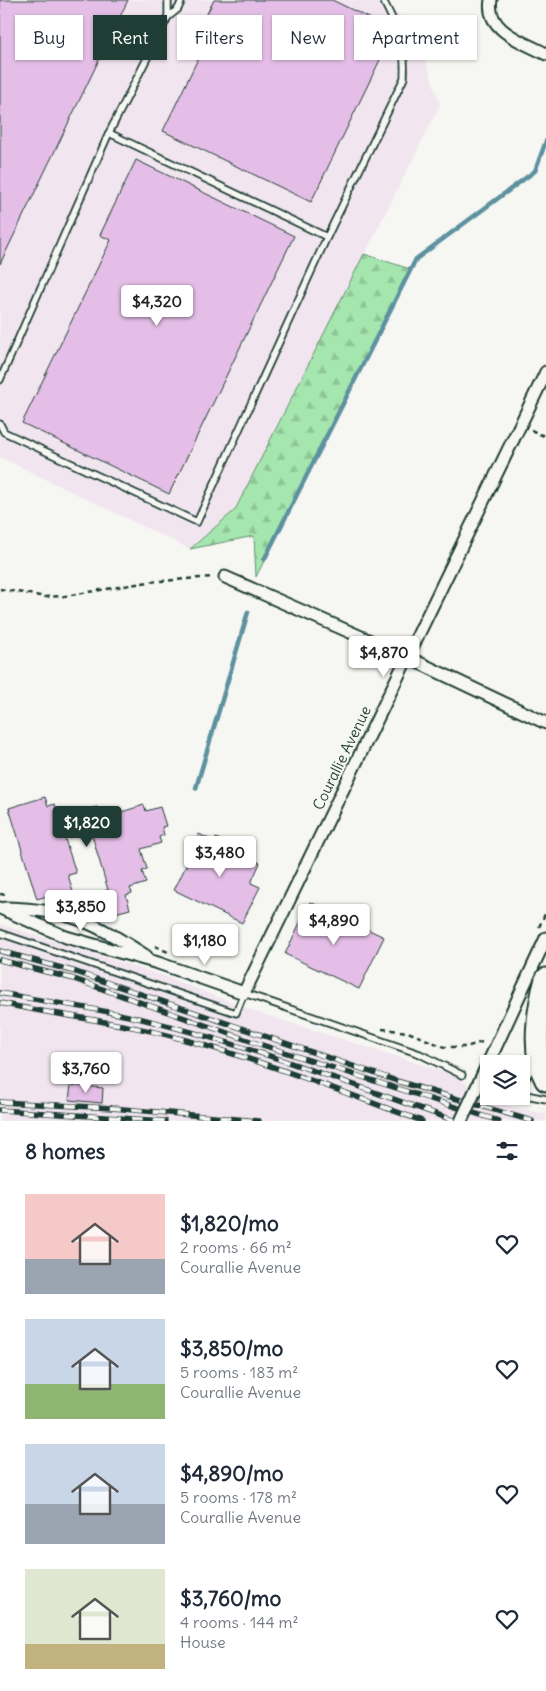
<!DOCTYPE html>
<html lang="en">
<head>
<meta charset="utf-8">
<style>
  :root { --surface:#fff; --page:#f2f2f3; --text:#1f2937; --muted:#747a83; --accent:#1f3d34 }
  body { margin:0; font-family:Delius,sans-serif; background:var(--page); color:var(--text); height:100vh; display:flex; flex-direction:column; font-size:19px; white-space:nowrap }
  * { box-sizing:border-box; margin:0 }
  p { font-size:16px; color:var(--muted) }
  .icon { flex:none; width:28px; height:28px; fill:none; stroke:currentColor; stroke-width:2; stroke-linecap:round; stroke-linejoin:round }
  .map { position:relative; height:1121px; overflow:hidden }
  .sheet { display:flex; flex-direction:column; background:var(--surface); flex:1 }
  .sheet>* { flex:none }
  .top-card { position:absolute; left:15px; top:15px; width:516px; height:45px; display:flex; gap:10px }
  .tools { position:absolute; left:480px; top:1055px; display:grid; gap:10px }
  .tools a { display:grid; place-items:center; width:50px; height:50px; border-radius:0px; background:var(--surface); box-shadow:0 1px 4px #0004; font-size:25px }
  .price { position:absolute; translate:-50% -42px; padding:0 11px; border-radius:5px; background:#fff; color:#222; font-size:16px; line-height:32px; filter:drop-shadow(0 1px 2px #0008) }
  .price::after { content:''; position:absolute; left:50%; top:30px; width:15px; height:11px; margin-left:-8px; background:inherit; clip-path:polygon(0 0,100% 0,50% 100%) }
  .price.on { background:var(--accent); color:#fff }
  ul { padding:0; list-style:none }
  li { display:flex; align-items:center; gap:15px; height:125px; padding:0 25px }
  li span { display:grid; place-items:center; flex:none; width:140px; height:100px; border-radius:0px; color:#555 }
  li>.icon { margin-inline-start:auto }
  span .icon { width:60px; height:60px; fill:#fffc; stroke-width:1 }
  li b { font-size:21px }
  h2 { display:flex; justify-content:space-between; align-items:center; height:60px; padding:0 25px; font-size:21px }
  .pill { padding:0 18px; border-radius:0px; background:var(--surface); box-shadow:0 1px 4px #0004; font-size:18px; line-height:45px }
  .pill.on { background:var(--accent); color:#fff }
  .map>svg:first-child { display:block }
  .built { fill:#f1e5ef }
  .forest { fill:url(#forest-firs); stroke:#629171 }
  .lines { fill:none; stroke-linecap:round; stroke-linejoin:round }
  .stream { stroke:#5d919f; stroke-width:4.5 }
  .building { fill:#e4bee7; stroke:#1f3d34 }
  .lane-casing { stroke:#1f3d34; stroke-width:9 }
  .street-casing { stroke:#1f3d34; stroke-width:15 }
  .highway-casing { stroke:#1f3d34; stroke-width:25 }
  .path { stroke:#1f3d34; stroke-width:2.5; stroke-dasharray:5 4; stroke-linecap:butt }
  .lane { stroke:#f6f6f2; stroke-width:5.5 }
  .street { stroke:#f6f6f2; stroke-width:11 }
  .highway { stroke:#f6f6f2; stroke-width:21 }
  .rail-casing { stroke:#1f3d34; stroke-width:5.5 }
  .rail { stroke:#f6f6f2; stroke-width:4; stroke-dasharray:11; stroke-linecap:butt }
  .street-bridge-casing { stroke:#1f3d34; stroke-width:15; stroke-linecap:butt }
  .street-bridge { stroke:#f6f6f2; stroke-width:11 }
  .labels { text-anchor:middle; stroke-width:4; stroke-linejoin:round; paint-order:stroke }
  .street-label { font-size:15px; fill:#1f3d34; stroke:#f6f6f2 }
</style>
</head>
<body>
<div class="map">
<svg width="546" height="1121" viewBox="0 0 546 1121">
  <defs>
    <pattern id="forest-firs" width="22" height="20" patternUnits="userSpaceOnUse" patternTransform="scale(1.25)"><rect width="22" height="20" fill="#a5e5ae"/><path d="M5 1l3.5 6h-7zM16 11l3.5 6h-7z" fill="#8ec596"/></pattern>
  </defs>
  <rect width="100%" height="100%" fill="#f6f6f2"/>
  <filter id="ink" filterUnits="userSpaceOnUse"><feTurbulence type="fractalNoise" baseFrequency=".02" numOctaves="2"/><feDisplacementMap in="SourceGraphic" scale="10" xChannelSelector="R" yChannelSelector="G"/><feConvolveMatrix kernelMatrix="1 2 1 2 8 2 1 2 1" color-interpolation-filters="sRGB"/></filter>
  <g filter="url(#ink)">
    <g class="built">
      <path d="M 0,0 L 375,0 L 414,24 L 440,105 L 235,510 L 190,549 L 0,457 Z"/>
      <path d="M 0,924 L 164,976 L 256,1012 L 445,1072 L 509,1106 L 546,1114 L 546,1121 L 0,1121 Z"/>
    </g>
    <path class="forest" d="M 364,254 L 410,269 L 256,577 L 254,536 L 190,549 L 235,510 Z"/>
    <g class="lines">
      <g class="stream">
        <path d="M 264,560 L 416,259 L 535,171 L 546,141"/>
        <path d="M 196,788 L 248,612"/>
      </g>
    </g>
    <g class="building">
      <path d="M 0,0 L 128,0 L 0,264 Z"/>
      <path d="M 214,0 L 332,0 L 392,29 L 393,33 L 311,202 L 163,131 L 210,34 L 199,29 Z"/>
      <path d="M 136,160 L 294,236 L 169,494 L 22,423 L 111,240 L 100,235 Z"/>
      <path d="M 45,797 L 48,806 L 55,804 L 58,816 L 97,807 L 99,812 L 114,810 L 115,814 L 144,805 L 146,811 L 160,807 L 166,826 L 162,827 L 164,835 L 159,837 L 161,843 L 141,849 L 147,869 L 142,871 L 146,883 L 130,888 L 132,893 L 126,895 L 130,909 L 104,916 L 97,893 L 108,890 L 89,825 L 63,833 L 76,873 L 68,875 L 73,892 L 52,898 L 51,895 L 37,899 L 9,808 Z"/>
      <path d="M 199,834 L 215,842 L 216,838 L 246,852 L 244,856 L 260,863 L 251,883 L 260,887 L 242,923 L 174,890 L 191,856 L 189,854 Z"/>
      <path d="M 310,902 L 384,937 L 359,989 L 285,954 Z"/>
      <path d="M 71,1085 L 103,1088 L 102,1103 L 69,1100 Z"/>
    </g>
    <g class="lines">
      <g class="lane-casing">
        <g id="lane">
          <path d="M 168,17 L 178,9 L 182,0"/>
          <path d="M 327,237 L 404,78 C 406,43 398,30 383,0"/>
          <path d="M 0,380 L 109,133 L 168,17 L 168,0"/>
          <path d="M 0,424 L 4,432 L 197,522 L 327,237 L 109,133"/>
          <path d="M 0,933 L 236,1013 L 244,993 L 420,1054 L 462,1075"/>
          <path d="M 521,1081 L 526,1078 L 533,1065"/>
          <path d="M 521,1094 L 546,1099"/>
        </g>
      </g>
      <g class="street-casing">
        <g id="street">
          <path d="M 491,0 C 485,31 524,42 546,54"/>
          <path d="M 225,577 L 409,658 L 546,723"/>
          <path d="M 0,908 L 66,937 L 158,963 L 244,993 L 546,372"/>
          <path d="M 6,908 C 72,910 91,921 146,956"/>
          <path d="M 484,1072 L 546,938"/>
        </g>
      </g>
      <g class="highway-casing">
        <path id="highway" d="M 546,979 C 538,1008 531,1053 546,1080"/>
      </g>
      <g class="path">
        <path d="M 531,430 L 546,437"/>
        <path d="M 0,589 L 46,597 L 65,596 L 148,582 L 213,577"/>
        <path d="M 0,894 L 6,895"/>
        <path d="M 539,927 L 546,912"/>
        <path d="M 155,946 L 168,952"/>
        <path d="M 382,1029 L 408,1032 L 444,1047 L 466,1047 L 485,1041"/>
      </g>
      <use href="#lane" class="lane"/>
      <use href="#street" class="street"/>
      <use href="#highway" class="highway"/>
      <g class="rail-casing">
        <g id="rail">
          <path d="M 0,951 L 76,972 L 397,1081 L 532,1121"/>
          <path d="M 0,960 L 74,979 L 256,1043 L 499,1121"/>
          <path d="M 0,993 C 47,1002 95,1008 142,1019 C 249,1045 352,1085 456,1121"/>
          <path d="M 0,1003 C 61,1016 122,1022 182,1039 C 264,1061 342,1092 422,1121"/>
          <path d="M 0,1102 L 112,1108 L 259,1121"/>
          <path d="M 0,1110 L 165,1121"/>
        </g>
      </g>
      <use href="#rail" class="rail"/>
      <g class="street-bridge-casing">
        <path id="street-bridge" d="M 461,1121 L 484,1072"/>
      </g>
      <use href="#street-bridge" class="street-bridge"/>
    </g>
  </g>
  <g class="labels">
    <g class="street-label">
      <text transform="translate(342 758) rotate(-64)" y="5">Courallie Avenue</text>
    </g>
  </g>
</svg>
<div class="tools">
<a><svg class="icon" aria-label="layers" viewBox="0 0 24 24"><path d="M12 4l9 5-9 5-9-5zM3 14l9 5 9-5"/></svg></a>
</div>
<b class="price" style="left:157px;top:327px">$4,320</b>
<b class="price" style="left:384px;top:678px">$4,870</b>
<b class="price on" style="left:87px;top:848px">$1,820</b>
<b class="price" style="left:220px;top:878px">$3,480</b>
<b class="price" style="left:81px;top:932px">$3,850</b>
<b class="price" style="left:334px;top:946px">$4,890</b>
<b class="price" style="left:205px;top:966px">$1,180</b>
<b class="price" style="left:86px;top:1094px">$3,760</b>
<div class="top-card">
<a class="pill">Buy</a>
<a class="pill on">Rent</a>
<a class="pill">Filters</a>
<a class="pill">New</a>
<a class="pill">Apartment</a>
</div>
</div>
<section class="sheet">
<h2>8 homes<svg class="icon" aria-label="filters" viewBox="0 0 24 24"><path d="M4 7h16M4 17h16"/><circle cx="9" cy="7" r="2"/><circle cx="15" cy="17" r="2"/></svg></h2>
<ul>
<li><span style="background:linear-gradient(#f6c9c9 65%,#9aa5b1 0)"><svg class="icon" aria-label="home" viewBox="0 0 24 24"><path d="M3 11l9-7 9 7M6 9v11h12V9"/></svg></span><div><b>$1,820/mo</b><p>2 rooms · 66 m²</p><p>Courallie Avenue</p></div><svg class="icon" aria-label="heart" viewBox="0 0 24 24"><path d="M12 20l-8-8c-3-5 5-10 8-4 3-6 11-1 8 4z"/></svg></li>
<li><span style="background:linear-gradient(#c9d6e8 65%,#8fb573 0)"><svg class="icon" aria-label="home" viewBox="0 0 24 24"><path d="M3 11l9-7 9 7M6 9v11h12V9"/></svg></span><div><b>$3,850/mo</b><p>5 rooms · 183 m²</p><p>Courallie Avenue</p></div><svg class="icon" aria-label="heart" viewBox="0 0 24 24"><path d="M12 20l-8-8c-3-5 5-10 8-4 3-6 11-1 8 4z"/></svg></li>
<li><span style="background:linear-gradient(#c9d6e8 60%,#9aa5b1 0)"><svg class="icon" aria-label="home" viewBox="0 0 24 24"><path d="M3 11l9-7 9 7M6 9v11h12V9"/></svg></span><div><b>$4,890/mo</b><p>5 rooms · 178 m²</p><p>Courallie Avenue</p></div><svg class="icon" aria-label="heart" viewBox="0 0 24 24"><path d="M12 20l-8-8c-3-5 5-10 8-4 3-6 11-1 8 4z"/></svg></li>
<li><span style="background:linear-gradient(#dfe7d0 75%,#c2b280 0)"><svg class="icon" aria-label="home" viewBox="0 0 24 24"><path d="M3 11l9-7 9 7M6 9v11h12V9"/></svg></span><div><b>$3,760/mo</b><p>4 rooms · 144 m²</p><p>House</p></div><svg class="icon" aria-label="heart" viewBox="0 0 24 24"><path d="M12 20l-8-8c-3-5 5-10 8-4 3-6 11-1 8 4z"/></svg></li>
</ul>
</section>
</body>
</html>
